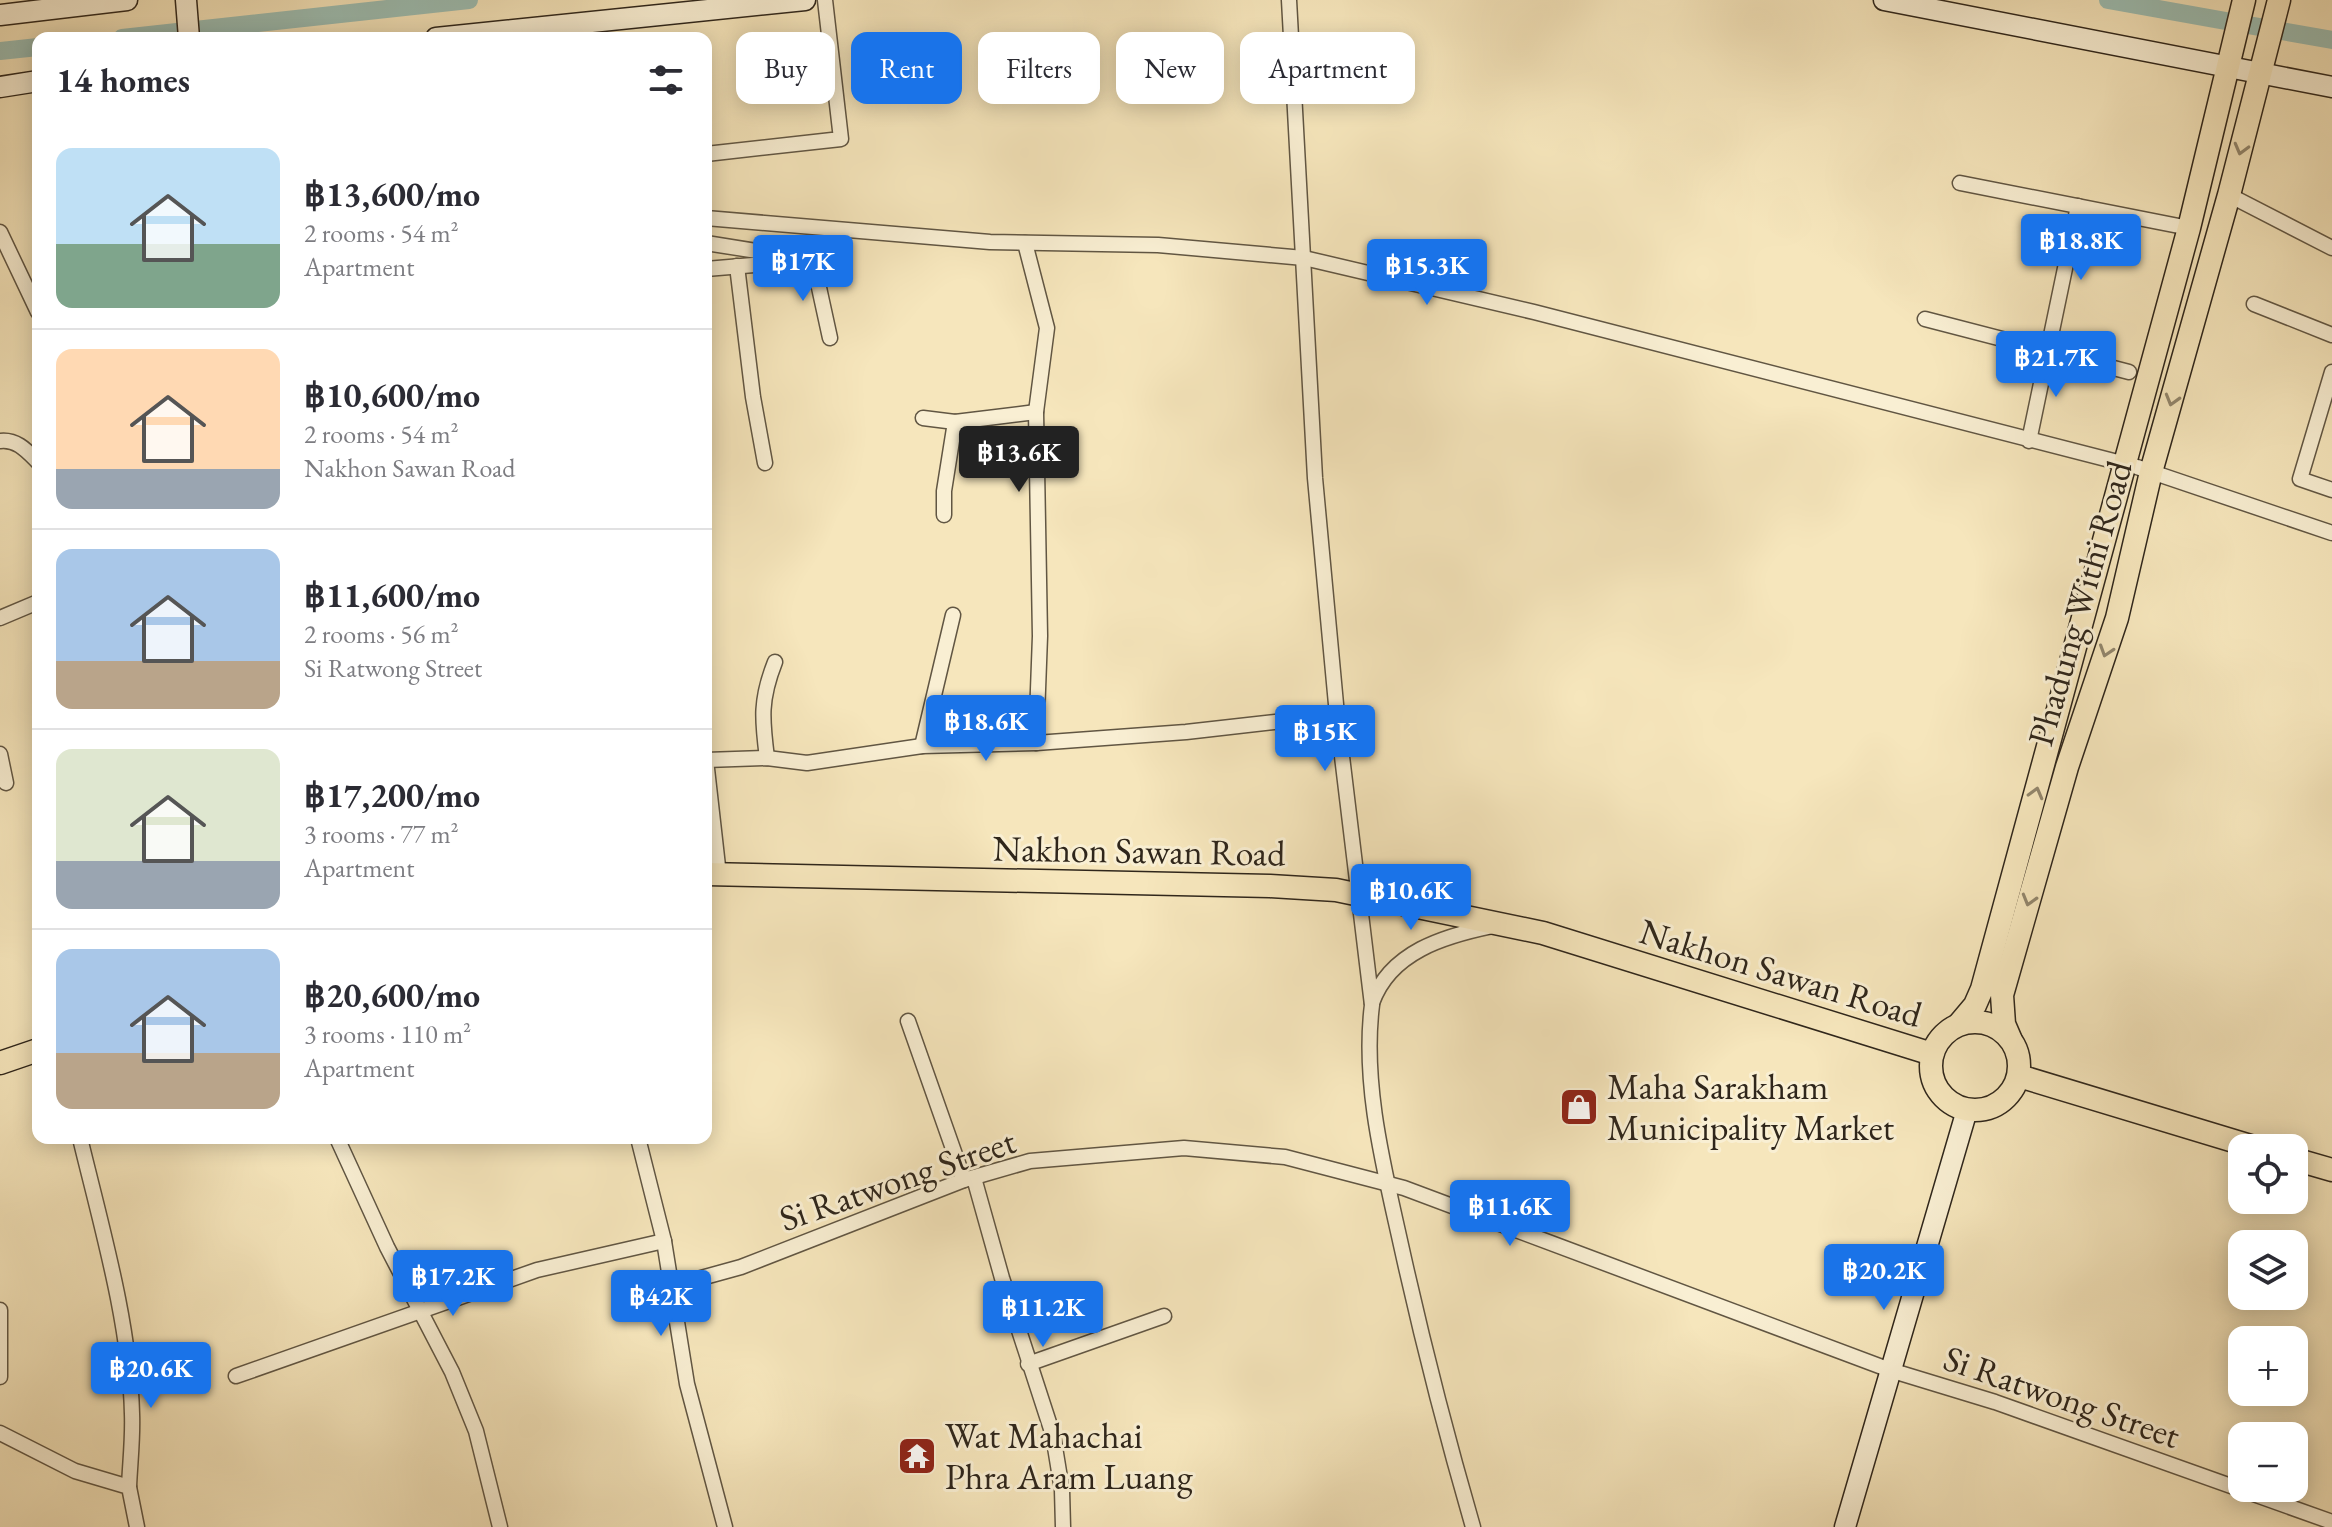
<!DOCTYPE html>
<html lang="en">
<head>
<meta charset="utf-8">
<style>
  :root { --surface:#fff; --page:#f2f2f3; --text:#2b2b33; --muted:#7c7c81; --line:#e1e1e2; --accent:#1a73e8 }
  body { margin:0; font-family:"EB Garamond",serif; background:var(--page); color:var(--text); height:100vh; display:flex; flex-direction:column; font-size:30px; white-space:nowrap }
  * { box-sizing:border-box; margin:0 }
  p { font-size:26px; color:var(--muted) }
  .icon { flex:none; width:44px; height:44px; fill:none; stroke:currentColor; stroke-width:2; stroke-linecap:round; stroke-linejoin:round }
  .map { position:relative; flex:1; overflow:hidden }
  .side { position:absolute; left:32px; top:32px; width:680px; height:1112px; display:flex; flex-direction:column; background:var(--surface); border-radius:16px; box-shadow:0 4px 20px #0003 }
  .side>* { flex:none }
  .hud { position:absolute; left:736px; top:32px; width:760px; height:72px; display:flex; gap:16px }
  .controls { position:absolute; left:2228px; top:1134px; display:grid; gap:16px }
  .controls a { display:grid; place-items:center; width:80px; height:80px; border-radius:16px; background:var(--surface); box-shadow:0 4px 20px #0003; font-size:40px }
  .price { position:absolute; translate:-50% -68px; padding:0 18px; border-radius:8px; background:var(--accent); color:#fff; font-size:26px; line-height:52px; filter:drop-shadow(0 2px 4px #0008) }
  .price::after { content:''; position:absolute; left:50%; top:48px; width:24px; height:18px; margin-left:-12px; background:inherit; clip-path:polygon(0 0,100% 0,50% 100%) }
  .price.selected { background:#222; color:#fff }
  ul { padding:0; list-style:none }
  li { display:flex; align-items:center; gap:24px; height:200px; padding:0 24px }
  li+li { border-top:2px solid var(--line) }
  li span { display:grid; place-items:center; flex:none; width:224px; height:160px; border-radius:16px; color:#555 }
  li>.icon { margin-inline-start:auto }
  span .icon { width:96px; height:96px; fill:#fffc; stroke-width:1 }
  li b { font-size:34px }
  h2 { display:flex; justify-content:space-between; align-items:center; height:96px; padding:0 24px; font-size:34px }
  .chip { padding:0 28px; border-radius:16px; background:var(--surface); box-shadow:0 4px 20px #0003; font-size:28px; line-height:72px }
  .chip.selected { background:var(--accent); color:#fff }
  .map>svg:first-child { display:block }
  .lines { fill:none; stroke-linecap:round; stroke-linejoin:round }
  .canal { stroke:#9dbfb4; stroke-width:18 }
  .street-casing { stroke:#615643; stroke-width:17 }
  .secondary-casing { stroke:#2f261b; stroke-width:23 }
  .primary-casing { stroke:#2f261b; stroke-width:25 }
  .street { stroke:#f9efd3; stroke-width:14 }
  .secondary { stroke:#f9efd3; stroke-width:20 }
  .primary { stroke:#f6e6bc; stroke-width:22 }
  .oneway { stroke:#92866c }
  .labels { text-anchor:middle; stroke-width:6; stroke-linejoin:round; paint-order:stroke }
  .street-label { font-size:36px; fill:#2f261b; stroke:#f9efd3 }
  .poi-label { font-size:36px; fill:#2f261b; stroke:#f9efd3; text-anchor:start }
</style>
</head>
<body>
<div class="map">
<svg width="2332" height="1527" viewBox="0 0 2332 1527">
  <rect width="100%" height="100%" fill="#f6e6bc"/>
  <filter id="stains"><feTurbulence type="fractalNoise" baseFrequency=".0025" numOctaves="4"/><feColorMatrix values="0 0 0 0 .2 0 0 0 0 .09 0 0 0 0 .02 0 0 0 .5 -.17"/></filter>
  <radialGradient id="worn" r=".72"><stop offset=".6" stop-color="#630" stop-opacity="0"/><stop offset="1" stop-color="#630" stop-opacity=".3"/></radialGradient>
  <g class="lines">
    <g class="canal">
      <path d="M 2108,0 L 2332,40"/>
      <path d="M 122,38 L 469,0"/>
      <path d="M 0,51 L 38,47"/>
    </g>
    <g class="street-casing">
      <g id="street">
        <path d="M 1289,0 L 1315,478 L 1337,715 L 1372,1005 C 1362,1084 1384,1168 1401,1245 C 1422,1340 1446,1434 1473,1527"/>
        <path d="M 706,154 L 841,139 L 825,0"/>
        <path d="M 1960,183 L 2189,228"/>
        <path d="M 2229,195 L 2332,248"/>
        <path d="M 706,218 L 990,242 L 1158,245 L 1304,258 L 1534,312 L 2137,467 L 2332,533"/>
        <path d="M 0,232 L 38,312"/>
        <path d="M 706,243 L 813,260 L 706,269"/>
        <path d="M 1025,243 L 1047,328 L 1036,412 L 1040,636 L 1036,743"/>
        <path d="M 813,260 L 830,338"/>
        <path d="M 737,266 L 753,397 L 765,463"/>
        <path d="M 2254,304 L 2332,335"/>
        <path d="M 1925,319 L 2129,372"/>
        <path d="M 2332,372 L 2300,479 L 2332,490"/>
        <path d="M 923,418 L 955,422 L 1036,412"/>
        <path d="M 0,441 C 17,439 27,451 38,462"/>
        <path d="M 2029,441 L 2078,206"/>
        <path d="M 944,515 L 944,491 L 955,422"/>
        <path d="M 0,618 L 38,602"/>
        <path d="M 922,746 L 953,615"/>
        <path d="M 0,754 L 6,783"/>
        <path d="M 767,758 C 762,719 760,700 775,662"/>
        <path d="M 719,875 L 706,760 L 767,758 L 807,763 L 922,746 L 1036,743 L 1186,732 L 1337,715"/>
        <path d="M 1372,1003 C 1390,952 1444,936 1493,926"/>
        <path d="M 908,1021 L 964,1180"/>
        <path d="M 80,1138 C 101,1225 130,1324 132,1414 C 133,1438 130,1463 129,1487"/>
        <path d="M 337,1138 L 387,1247 L 452,1372 L 476,1431 L 500,1527"/>
        <path d="M 638,1138 L 664,1241 L 687,1384 L 725,1527"/>
        <path d="M 974,1178 L 1002,1278 L 1053,1435 L 1062,1490 L 1063,1527"/>
        <path d="M 672,1286 L 741,1267 L 964,1180 L 1030,1161 L 1184,1148 L 1285,1157 L 1404,1188 L 1890,1370 L 1995,1402 L 2332,1522"/>
        <path d="M 0,1310 L 0,1377"/>
        <path d="M 1028,1364 L 1164,1316"/>
        <path d="M 236,1376 L 537,1270 L 664,1241"/>
        <path d="M 0,1433 L 75,1471 L 129,1487 L 137,1527"/>
      </g>
    </g>
    <g class="secondary-casing">
      <g id="secondary">
        <path d="M 186,0 L 189,38"/>
        <path d="M 1884,0 L 2332,87"/>
        <path d="M 0,15 L 127,0"/>
        <path d="M 436,38 L 805,0"/>
        <path d="M 0,87 L 38,81"/>
        <path d="M 1845,1527 L 1967,1110"/>
      </g>
    </g>
    <g class="primary-casing">
      <g id="primary">
        <path d="M 706,874 L 1270,886 L 1336,890 L 1543,933 L 1932,1054"/>
        <circle cx="1975" cy="1066" r="44"/>
        <path d="M 1959,1024 L 1975,1005 L 1982,989 L 2189,228 L 2244,0"/>
        <path d="M 2010,1038 L 2004,1024 L 2002,995 L 2067,767 L 2117,618 L 2151,472 L 2229,195 L 2279,0"/>
        <path d="M 0,1063 L 38,1050"/>
        <path d="M 2019,1076 L 2257,1148"/>
        <path d="M 2294,1159 L 2332,1170"/>
      </g>
    </g>
    <use href="#street" class="street"/>
    <use href="#secondary" class="secondary"/>
    <use href="#primary" class="primary"/>
  </g>
  <defs><path id="oneway-chevron" d="M-2-3.5L2.5 0L-2 3.5" fill="none" stroke-width="1.6" stroke-linecap="round" stroke-linejoin="round" transform="scale(2)"/></defs>
  <g class="oneway">
    <use href="#oneway-chevron" transform="translate(2241 149) rotate(105)"/>
    <use href="#oneway-chevron" transform="translate(2172 400) rotate(106)"/>
    <use href="#oneway-chevron" transform="translate(2106 651) rotate(108)"/>
    <use href="#oneway-chevron" transform="translate(2036 793) rotate(-75)"/>
    <use href="#oneway-chevron" transform="translate(2029 900) rotate(106)"/>
  </g>
  <defs>
    <g id="shop-square" transform="scale(2)"><rect x="-9" y="-9" width="18" height="18" rx="4" fill="#8f2418" stroke="#f9efd3"/><path d="M-5-2.5h2.3a2.7 3.5 0 0 1 5.4 0H5L5.5 6h-11ZM-1.5-2.5h3a1.5 2.3 0 0 0-3 0Z" fill="#fff"/></g>
    <g id="temple-square" transform="scale(2)"><rect x="-9" y="-9" width="18" height="18" rx="4" fill="#8f2418" stroke="#f9efd3"/><path d="M0-6L5-2H3V0L6.5 2.5H4V6H1.5V3h-3V6H-4V2.5H-6.5L-3 0V-2H-5Z" fill="#fff"/></g>
  </defs>
  <g fill-rule="evenodd">
    <use href="#shop-square" x="1579" y="1107"/>
    <use href="#temple-square" x="917" y="1456"/>
  </g>
  <g class="labels">
    <g class="street-label">
      <text transform="translate(2079 603) rotate(-74)" y="13">Phadung Withi Road</text>
      <text transform="translate(1139 850) rotate(1)" y="13">Nakhon Sawan Road</text>
      <text transform="translate(1781 972) rotate(17)" y="13">Nakhon Sawan Road</text>
      <text transform="translate(897 1179) rotate(-19)" y="13">Si Ratwong Street</text>
      <text transform="translate(2062 1396) rotate(19)" y="13">Si Ratwong Street</text>
    </g>
    <g class="poi-label">
      <text x="1607" y="1099">Maha Sarakham<tspan x="1607" dy="41">Municipality Market</tspan></text>
      <text x="945" y="1448">Wat Mahachai<tspan x="945" dy="41">Phra Aram Luang</tspan></text>
    </g>
  </g>
  <rect width="100%" height="100%" filter="url(#stains)"/>
  <rect width="100%" height="100%" fill="url(#worn)"/>
</svg>
<div class="controls">
<a><svg class="icon" aria-label="locate" viewBox="0 0 24 24"><circle cx="12" cy="12" r="6"/><path d="M12 2v4M12 18v4M2 12h4M18 12h4"/></svg></a>
<a><svg class="icon" aria-label="layers" viewBox="0 0 24 24"><path d="M12 4l9 5-9 5-9-5zM3 14l9 5 9-5"/></svg></a>
<a>+</a>
<a>−</a>
</div>
<b class="price" style="left:2081px;top:282px">฿18.8K</b>
<b class="price" style="left:803px;top:303px">฿17K</b>
<b class="price" style="left:1427px;top:307px">฿15.3K</b>
<b class="price" style="left:2056px;top:399px">฿21.7K</b>
<b class="price selected" style="left:1019px;top:494px">฿13.6K</b>
<b class="price" style="left:986px;top:763px">฿18.6K</b>
<b class="price" style="left:1325px;top:773px">฿15K</b>
<b class="price" style="left:1411px;top:932px">฿10.6K</b>
<b class="price" style="left:1510px;top:1248px">฿11.6K</b>
<b class="price" style="left:1884px;top:1312px">฿20.2K</b>
<b class="price" style="left:453px;top:1318px">฿17.2K</b>
<b class="price" style="left:661px;top:1338px">฿42K</b>
<b class="price" style="left:1043px;top:1349px">฿11.2K</b>
<b class="price" style="left:151px;top:1410px">฿20.6K</b>
<div class="hud">
<a class="chip">Buy</a>
<a class="chip selected">Rent</a>
<a class="chip">Filters</a>
<a class="chip">New</a>
<a class="chip">Apartment</a>
</div>
<section class="side">
<h2>14 homes<svg class="icon" aria-label="filters" viewBox="0 0 24 24"><path d="M4 7h16M4 17h16"/><circle cx="9" cy="7" r="2"/><circle cx="15" cy="17" r="2"/></svg></h2>
<ul>
<li><span style="background:linear-gradient(#bfe0f5 60%,#7fa58c 0)"><svg class="icon" aria-label="home" viewBox="0 0 24 24"><path d="M3 11l9-7 9 7M6 9v11h12V9"/></svg></span><div><b>฿13,600/mo</b><p>2 rooms · 54 m²</p><p>Apartment</p></div></li>
<li><span style="background:linear-gradient(#ffd9b3 75%,#9aa5b1 0)"><svg class="icon" aria-label="home" viewBox="0 0 24 24"><path d="M3 11l9-7 9 7M6 9v11h12V9"/></svg></span><div><b>฿10,600/mo</b><p>2 rooms · 54 m²</p><p>Nakhon Sawan Road</p></div></li>
<li><span style="background:linear-gradient(#a9c7e8 70%,#b9a48a 0)"><svg class="icon" aria-label="home" viewBox="0 0 24 24"><path d="M3 11l9-7 9 7M6 9v11h12V9"/></svg></span><div><b>฿11,600/mo</b><p>2 rooms · 56 m²</p><p>Si Ratwong Street</p></div></li>
<li><span style="background:linear-gradient(#dfe7d0 70%,#9aa5b1 0)"><svg class="icon" aria-label="home" viewBox="0 0 24 24"><path d="M3 11l9-7 9 7M6 9v11h12V9"/></svg></span><div><b>฿17,200/mo</b><p>3 rooms · 77 m²</p><p>Apartment</p></div></li>
<li><span style="background:linear-gradient(#a9c7e8 65%,#b9a48a 0)"><svg class="icon" aria-label="home" viewBox="0 0 24 24"><path d="M3 11l9-7 9 7M6 9v11h12V9"/></svg></span><div><b>฿20,600/mo</b><p>3 rooms · 110 m²</p><p>Apartment</p></div></li>
</ul>
</section>
</div>
</body>
</html>
